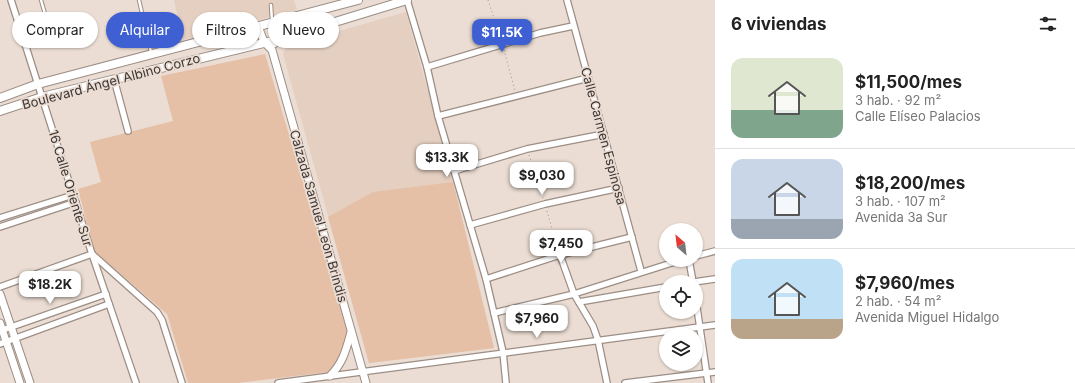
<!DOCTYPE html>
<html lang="es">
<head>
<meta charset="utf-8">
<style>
  :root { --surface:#fff; --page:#f2f2f2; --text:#222; --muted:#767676; --line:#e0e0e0; --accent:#3f60d2 }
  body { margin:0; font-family:Inter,sans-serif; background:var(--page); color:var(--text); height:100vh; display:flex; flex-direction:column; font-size:15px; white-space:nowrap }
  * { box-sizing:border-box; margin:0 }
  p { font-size:13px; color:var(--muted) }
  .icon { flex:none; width:22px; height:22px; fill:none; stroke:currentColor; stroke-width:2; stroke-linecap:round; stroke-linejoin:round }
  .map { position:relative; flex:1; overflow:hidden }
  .drawer { display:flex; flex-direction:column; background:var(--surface); width:360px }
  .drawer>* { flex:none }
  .banner { position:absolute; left:12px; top:12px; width:380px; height:36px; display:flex; gap:8px }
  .needle { width:26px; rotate:332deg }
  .tools { position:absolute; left:659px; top:223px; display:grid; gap:8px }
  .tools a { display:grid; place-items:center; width:44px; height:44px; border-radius:50%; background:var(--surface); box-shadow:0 1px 3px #0004; font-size:20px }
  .price { position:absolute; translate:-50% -34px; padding:0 9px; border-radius:8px; background:#fff; color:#222; font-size:13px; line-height:26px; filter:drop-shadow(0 1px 2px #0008) }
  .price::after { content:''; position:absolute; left:50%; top:24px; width:12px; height:9px; margin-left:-6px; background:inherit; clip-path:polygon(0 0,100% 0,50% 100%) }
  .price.selected { background:var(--accent); color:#fff }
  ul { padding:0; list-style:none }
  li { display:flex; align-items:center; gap:12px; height:100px; padding:0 16px }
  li+li { border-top:1px solid var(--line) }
  li span { display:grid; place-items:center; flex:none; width:112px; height:80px; border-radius:12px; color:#555 }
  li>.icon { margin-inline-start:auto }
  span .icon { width:48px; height:48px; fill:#fffc; stroke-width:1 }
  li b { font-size:17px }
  h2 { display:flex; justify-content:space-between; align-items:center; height:48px; padding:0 16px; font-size:17px }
  .pill { padding:0 14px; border-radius:18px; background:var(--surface); box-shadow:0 1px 3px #0004; font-size:14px; line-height:36px }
  .pill.selected { background:var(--accent); color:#fff }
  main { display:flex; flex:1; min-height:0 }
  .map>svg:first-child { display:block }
  .built { fill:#e4cfc0 }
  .green { fill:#e5c0a6 }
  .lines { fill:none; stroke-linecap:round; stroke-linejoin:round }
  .lane-casing { stroke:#9c8e85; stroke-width:4.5 }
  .street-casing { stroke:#9c8e85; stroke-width:8 }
  .secondary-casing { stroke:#9c8e85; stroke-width:9 }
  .primary-casing { stroke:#9c8e85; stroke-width:10 }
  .path { stroke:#9d928c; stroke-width:1; stroke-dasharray:1 3; stroke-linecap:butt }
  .lane { stroke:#fff; stroke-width:2.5 }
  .street { stroke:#fff; stroke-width:5.5 }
  .secondary { stroke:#fff; stroke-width:7 }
  .primary { stroke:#fff; stroke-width:8 }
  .labels { text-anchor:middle; stroke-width:3.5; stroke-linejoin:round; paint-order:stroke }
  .street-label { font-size:13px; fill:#3c3633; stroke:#ebddd3 }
</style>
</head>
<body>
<main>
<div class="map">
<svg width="715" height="383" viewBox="0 0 715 383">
  <rect width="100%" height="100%" fill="#ebddd3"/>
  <g class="built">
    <path d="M 174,0 L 294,0 L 297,10 L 183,40 Z"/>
    <path d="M 406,12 L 453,182 L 494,348 L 369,363 L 283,54 L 287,46 Z"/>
  </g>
  <g class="green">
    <path d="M 265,54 L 348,333 L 340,359 L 328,372 L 238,383 L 188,383 L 167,314 L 94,251 L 78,189 L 101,182 L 90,142 L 173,121 L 161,76 Z"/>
    <path d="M 453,182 L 494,348 L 369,363 L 328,217 L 373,192 Z"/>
  </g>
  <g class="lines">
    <g class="lane-casing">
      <g id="lane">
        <path d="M 41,0 L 49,28"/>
        <path d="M 139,0 L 151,52"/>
        <path d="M 271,5 L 272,21"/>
      </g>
    </g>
    <g class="street-casing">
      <g id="street">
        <path d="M 11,0 L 92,254 L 136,383"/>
        <path d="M 407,0 L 427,67 L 438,116 L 486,279 L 503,352 L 506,383"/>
        <path d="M 567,0 L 641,271"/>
        <path d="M 427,67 L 540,33 L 573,26"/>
        <path d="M 114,79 L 128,131"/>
        <path d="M 438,116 L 588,78"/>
        <path d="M 454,171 L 527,149 L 604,134"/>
        <path d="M 0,218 L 73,195"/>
        <path d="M 470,225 L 545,204 L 619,188"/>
        <path d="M 0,227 L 76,202"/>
        <path d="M 92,254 L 157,312 L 162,320 L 182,383"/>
        <path d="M 560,255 L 574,294 L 593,326 L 598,340 L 607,383"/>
        <path d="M 696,256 L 715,251"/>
        <path d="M 689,260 L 693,282"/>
        <path d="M 486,279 L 560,255 L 632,237"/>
        <path d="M 694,282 L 715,279"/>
        <path d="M 0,287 L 92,254"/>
        <path d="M 696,301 L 708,383"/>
        <path d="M 579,302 L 666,287"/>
        <path d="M 494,313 L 574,294 L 681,260"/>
        <path d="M 0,331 L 106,294"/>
        <path d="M 0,344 L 109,304"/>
        <path d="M 278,383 L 715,325"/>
        <path d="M 625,383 L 715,372"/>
      </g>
    </g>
    <g class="secondary-casing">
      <g id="secondary">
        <path d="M 272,23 L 276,38 L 274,44"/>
        <path d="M 258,26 L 264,42 L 272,50 L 366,383"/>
        <path d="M 0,294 L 30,383"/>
        <path d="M 0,323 L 20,383"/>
        <path d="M 330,376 C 343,363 346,350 351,332"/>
      </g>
    </g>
    <g class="primary-casing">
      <g id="primary">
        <path d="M 0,98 L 38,84 L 358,0"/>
        <path d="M 0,111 L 42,97 L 276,40 L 407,0"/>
      </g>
    </g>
    <g class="path">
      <path d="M 488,0 L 501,39"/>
      <path d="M 504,50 L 515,91"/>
      <path d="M 529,155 L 543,198"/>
      <path d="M 547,211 L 558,250"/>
    </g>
    <use href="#lane" class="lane"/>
    <use href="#street" class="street"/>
    <use href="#secondary" class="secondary"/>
    <use href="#primary" class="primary"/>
  </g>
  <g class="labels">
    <g class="street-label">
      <text transform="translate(111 81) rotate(-15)" y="5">Boulevard Ángel Albino Corzo</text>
      <text transform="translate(604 136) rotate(75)" y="5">Calle Carmen Espinosa</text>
      <text transform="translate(71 188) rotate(73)" y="5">16 Calle Oriente Sur</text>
      <text transform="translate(319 216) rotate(74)" y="5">Calzada Samuel León Brindis</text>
    </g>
  </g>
</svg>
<div class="tools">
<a><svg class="needle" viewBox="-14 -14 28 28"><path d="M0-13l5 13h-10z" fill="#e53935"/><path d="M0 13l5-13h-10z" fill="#767676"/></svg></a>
<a><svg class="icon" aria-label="locate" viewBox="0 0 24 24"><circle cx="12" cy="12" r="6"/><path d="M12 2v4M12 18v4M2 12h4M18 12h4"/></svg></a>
<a><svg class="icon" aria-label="layers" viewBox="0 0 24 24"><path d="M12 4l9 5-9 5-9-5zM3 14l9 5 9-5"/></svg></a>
</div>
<b class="price selected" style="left:502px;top:53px">$11.5K</b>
<b class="price" style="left:447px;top:178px">$13.3K</b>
<b class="price" style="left:542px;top:196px">$9,030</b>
<b class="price" style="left:561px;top:264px">$7,450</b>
<b class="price" style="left:50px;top:305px">$18.2K</b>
<b class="price" style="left:537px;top:339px">$7,960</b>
<div class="banner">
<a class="pill">Comprar</a>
<a class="pill selected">Alquilar</a>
<a class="pill">Filtros</a>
<a class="pill">Nuevo</a>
</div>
</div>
<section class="drawer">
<h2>6 viviendas<svg class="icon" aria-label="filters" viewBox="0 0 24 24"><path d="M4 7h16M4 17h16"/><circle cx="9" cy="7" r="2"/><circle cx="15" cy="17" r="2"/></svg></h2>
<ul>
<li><span style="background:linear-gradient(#dfe7d0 65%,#7fa58c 0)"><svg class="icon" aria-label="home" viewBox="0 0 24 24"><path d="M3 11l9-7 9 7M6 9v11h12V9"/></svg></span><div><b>$11,500/mes</b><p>3 hab. · 92 m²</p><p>Calle Elíseo Palacios</p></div></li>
<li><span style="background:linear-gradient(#c9d6e8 75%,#9aa5b1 0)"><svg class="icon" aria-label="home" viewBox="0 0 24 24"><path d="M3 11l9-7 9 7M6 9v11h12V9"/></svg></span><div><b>$18,200/mes</b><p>3 hab. · 107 m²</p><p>Avenida 3a Sur</p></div></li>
<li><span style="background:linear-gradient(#bfe0f5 75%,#b9a48a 0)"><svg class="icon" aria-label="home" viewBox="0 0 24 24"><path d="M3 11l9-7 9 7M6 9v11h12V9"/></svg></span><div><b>$7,960/mes</b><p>2 hab. · 54 m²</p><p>Avenida Miguel Hidalgo</p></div></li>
</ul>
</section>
</main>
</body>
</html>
